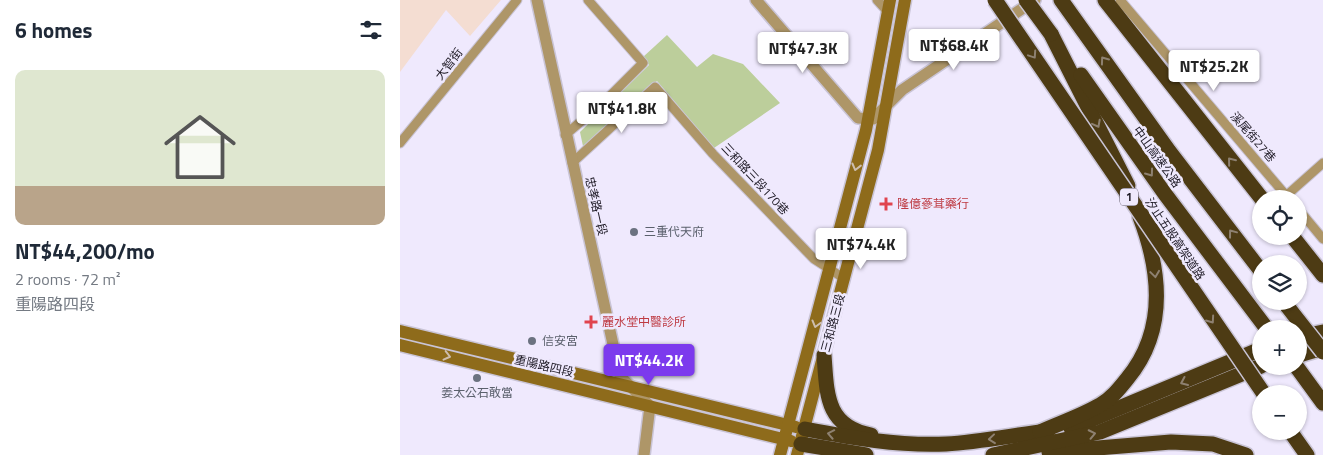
<!DOCTYPE html>
<html lang="en">
<head>
<meta charset="utf-8">
<style>
  :root { --surface:#fff; --page:#f2f2f3; --text:#1f2937; --muted:#747a83; --line:#e0e1e3; --accent:#7c3aed }
  body { margin:0; font-family:"Titillium Web","Noto Sans TC",sans-serif; background:var(--page); color:var(--text); height:100vh; display:flex; flex-direction:column; font-size:19px; white-space:nowrap }
  * { box-sizing:border-box; margin:0 }
  p { font-size:16px; color:var(--muted) }
  .icon { flex:none; width:28px; height:28px; fill:none; stroke:currentColor; stroke-width:2; stroke-linecap:round; stroke-linejoin:round }
  .map { position:relative; flex:1; overflow:hidden }
  .panel { display:flex; flex-direction:column; background:var(--surface); width:400px }
  .panel>* { flex:none }
  .buttons { position:absolute; left:852px; top:190px; display:grid; gap:10px }
  .buttons a { display:grid; place-items:center; width:55px; height:55px; border-radius:50%; background:var(--surface); box-shadow:0 1px 4px #0004; font-size:25px }
  .price { position:absolute; translate:-50% -42px; padding:0 11px; border-radius:5px; background:#fff; color:#222; font-size:16px; line-height:32px; filter:drop-shadow(0 1px 2px #0008) }
  .price::after { content:''; position:absolute; left:50%; top:30px; width:15px; height:11px; margin-left:-8px; background:inherit; clip-path:polygon(0 0,100% 0,50% 100%) }
  .price.current { background:var(--accent); color:#fff }
  ul { padding:0; list-style:none }
  li { display:grid; align-content:center; gap:10px; height:265px; padding:0 15px }
  li+li { border-top:1px solid var(--line) }
  li span { display:grid; place-items:center; height:155px; border-radius:10px; color:#555 }
  li>.icon { margin-inline-start:auto }
  span .icon { width:90px; height:90px; fill:#fffc; stroke-width:1 }
  li b { font-size:21px }
  h2 { display:flex; justify-content:space-between; align-items:center; height:60px; padding:0 15px; font-size:21px }
  main { display:flex; flex:1; min-height:0 }
  .map>svg:first-child { display:block }
  .education { fill:#f4ddd2 }
  .green { fill:#bcce9b }
  .lines { fill:none; stroke-linecap:round; stroke-linejoin:round }
  .minor-casing { stroke:#c9c4d6; stroke-width:11 }
  .tertiary-casing { stroke:#c9c4d6; stroke-width:14 }
  .secondary-casing { stroke:#c9c4d6; stroke-width:15 }
  .motorway-casing { stroke:#c9c4d6; stroke-width:18 }
  .minor { stroke:#ae9668; stroke-width:9 }
  .tertiary { stroke:#ae9668; stroke-width:11 }
  .secondary { stroke:#8e6b1b; stroke-width:12 }
  .motorway { stroke:#4d3b14; stroke-width:15 }
  .motorway-bridge-casing { stroke:#c9c4d6; stroke-width:18; stroke-linecap:butt }
  .motorway-bridge { stroke:#4d3b14; stroke-width:15 }
  .oneway { stroke:#8e8171 }
  .oneway2 { stroke:#cdbdae }
  .health-dot { fill:#e0444e; stroke:#efe9fd; stroke-width:2 }
  .worship-dot { fill:#6b7280; stroke:#efe9fd; stroke-width:2 }
  .labels { text-anchor:middle; stroke-width:5; stroke-linejoin:round; paint-order:stroke }
  .shield { fill:#efe9fd; stroke:#5d5866; stroke-width:1 }
  .shield-label { font-size:11px; font-weight:bold; fill:#1e1a25 }
  .street-label { font-size:12px; fill:#1e1a25; stroke:#efe9fd }
  .health-label { font-size:12px; fill:#be3a42; stroke:#efe9fd; text-anchor:start }
  .worship-label { font-size:12px; fill:#5b616d; stroke:#efe9fd; text-anchor:start }
</style>
</head>
<body>
<main>
<section class="panel">
<h2>6 homes<svg class="icon" aria-label="filters" viewBox="0 0 24 24"><path d="M4 7h16M4 17h16"/><circle cx="9" cy="7" r="2"/><circle cx="15" cy="17" r="2"/></svg></h2>
<ul>
<li><span style="background:linear-gradient(#dfe7d0 75%,#b9a48a 0)"><svg class="icon" aria-label="home" viewBox="0 0 24 24"><path d="M3 11l9-7 9 7M6 9v11h12V9"/></svg></span><div><b>NT$44,200/mo</b><p>2 rooms · 72 m²</p><p>重陽路四段</p></div></li>
</ul>
</section>
<div class="map">
<svg width="923" height="455" viewBox="0 0 923 455">
  <rect width="100%" height="100%" fill="#efe9fd"/>
  <path class="education" d="M 0,0 L 101,0 L 70,36 L 46,10 L 0,72 Z"/>
  <path class="green" d="M 267,35 L 297,67 L 313,54 L 343,64 L 380,103 L 314,148 L 257,81 L 184,151 L 180,132 L 249,65 L 243,57 Z"/>
  <g class="lines">
    <g class="minor-casing">
      <g id="minor">
        <path d="M 477,0 L 488,12"/>
        <path d="M 720,0 L 889,199"/>
        <path d="M 165,135 L 205,101 L 243,63 L 188,0"/>
        <path d="M 0,143 L 117,0"/>
        <path d="M 172,163 L 255,87 L 313,154 L 414,259 L 445,279"/>
        <path d="M 887,195 L 923,163"/>
        <path d="M 899,210 L 923,239"/>
      </g>
    </g>
    <g class="tertiary-casing">
      <g id="tertiary">
        <path d="M 137,0 L 220,376 L 250,406 L 244,455"/>
        <path d="M 356,0 L 458,118 L 473,119 L 502,90 L 635,0"/>
      </g>
    </g>
    <g class="secondary-casing">
      <g id="secondary">
        <path d="M 0,331 L 396,427"/>
        <path d="M 0,345 L 391,441"/>
        <path d="M 380,455 L 466,130 L 490,0"/>
        <path d="M 397,455 L 478,150 L 505,0"/>
      </g>
    </g>
    <g class="motorway-casing">
      <g id="motorway">
        <path d="M 661,0 L 769,151 L 861,271"/>
        <path d="M 705,0 L 862,199"/>
        <path d="M 651,34 L 728,186"/>
        <path d="M 681,75 L 765,194 L 867,329"/>
        <path d="M 892,236 L 923,275"/>
        <path d="M 899,337 L 923,332"/>
        <path d="M 424,355 C 427,393 425,426 471,435"/>
        <path d="M 899,355 L 923,348"/>
        <path d="M 896,366 L 923,403"/>
        <path d="M 671,428 L 861,349"/>
        <path d="M 405,429 C 452,438 498,446 546,444 C 580,442 614,435 648,431"/>
        <path d="M 890,431 L 907,455"/>
        <path d="M 640,432 C 660,423 681,416 700,405 C 711,399 719,389 727,379 C 767,331 761,272 740,217"/>
        <path d="M 401,444 L 466,455"/>
        <path d="M 649,452 L 771,442 L 813,444 L 846,455"/>
        <path d="M 593,455 L 700,432 L 861,366"/>
      </g>
    </g>
    <use href="#minor" class="minor"/>
    <use href="#tertiary" class="tertiary"/>
    <use href="#secondary" class="secondary"/>
    <use href="#motorway" class="motorway"/>
    <g class="motorway-bridge-casing">
      <g id="motorway-bridge">
        <path d="M 595,0 L 864,394"/>
        <path d="M 626,0 L 651,34"/>
        <path d="M 887,306 L 923,352"/>
      </g>
    </g>
    <use href="#motorway-bridge" class="motorway-bridge"/>
  </g>
  <defs><path id="oneway-chevron" d="M-2-3.5L2.5 0L-2 3.5" fill="none" stroke-width="1.6" stroke-linecap="round" stroke-linejoin="round" transform="scale(1.25)"/></defs>
  <g class="oneway">
    <use href="#oneway-chevron" transform="translate(633 55) rotate(56)"/>
    <use href="#oneway-chevron" transform="translate(704 60) rotate(-126)"/>
    <use href="#oneway-chevron" transform="translate(697 124) rotate(62)"/>
    <use href="#oneway-chevron" transform="translate(831 161) rotate(-129)"/>
    <use href="#oneway-chevron" transform="translate(750 173) rotate(54)"/>
    <use href="#oneway-chevron" transform="translate(832 233) rotate(-127)"/>
    <use href="#oneway-chevron" transform="translate(755 274) rotate(82)"/>
    <use href="#oneway-chevron" transform="translate(811 320) rotate(55)"/>
    <use href="#oneway-chevron" transform="translate(784 382) rotate(156)"/>
    <use href="#oneway-chevron" transform="translate(431 434) rotate(-169)"/>
    <use href="#oneway-chevron" transform="translate(692 434) rotate(-12)"/>
    <use href="#oneway-chevron" transform="translate(592 439) rotate(174)"/>
  </g>
  <g class="oneway2">
    <use href="#oneway-chevron" transform="translate(456 167) rotate(104)"/>
    <use href="#oneway-chevron" transform="translate(416 324) rotate(105)"/>
    <use href="#oneway-chevron" transform="translate(47 356) rotate(14)"/>
  </g>
  <g class="health-dot">
    <path d="M483.5 196.5h5v5h5v5h-5v5h-5v-5h-5v-5h5z"/>
    <path d="M188.5 314.5h5v5h5v5h-5v5h-5v-5h-5v-5h5z"/>
  </g>
  <g class="worship-dot">
    <circle cx="234" cy="232" r="5"/>
    <circle cx="132" cy="341" r="5"/>
    <circle cx="77" cy="378" r="5"/>
  </g>
  <g class="labels">
    <rect class="shield" x="720" y="188.5" width="18" height="17" rx="4"/>
    <g class="shield-label">
      <text x="729" y="201">1</text>
    </g>
    <g class="street-label">
      <text transform="translate(49 64) rotate(-52)" y="4">大智街</text>
      <text transform="translate(853 137) rotate(49)" y="4">溪尾街27巷</text>
      <text transform="translate(757 157) rotate(54)" y="4">中山高速公路</text>
      <text transform="translate(355 179) rotate(47)" y="4">三和路三段170巷</text>
      <text transform="translate(196 206) rotate(77)" y="4">忠孝路一段</text>
      <text transform="translate(775 239) rotate(56)" y="4">汐止五股高架道路</text>
      <text transform="translate(433 323) rotate(-75)" y="4">三和路三段</text>
      <text transform="translate(144 366) rotate(13)" y="4">重陽路四段</text>
    </g>
    <g class="health-label">
      <text x="497" y="208">隆億蔘茸藥行</text>
      <text x="202" y="326">麗水堂中醫診所</text>
    </g>
    <g class="worship-label">
      <text x="244" y="236">三重代天府</text>
      <text x="142" y="345">信安宮</text>
      <text x="77" y="397" text-anchor="middle">姜太公石敢當</text>
    </g>
  </g>
</svg>
<div class="buttons">
<a><svg class="icon" aria-label="locate" viewBox="0 0 24 24"><circle cx="12" cy="12" r="6"/><path d="M12 2v4M12 18v4M2 12h4M18 12h4"/></svg></a>
<a><svg class="icon" aria-label="layers" viewBox="0 0 24 24"><path d="M12 4l9 5-9 5-9-5zM3 14l9 5 9-5"/></svg></a>
<a>+</a>
<a>−</a>
</div>
<b class="price" style="left:554px;top:71px">NT$68.4K</b>
<b class="price" style="left:403px;top:74px">NT$47.3K</b>
<b class="price" style="left:814px;top:92px">NT$25.2K</b>
<b class="price" style="left:222px;top:134px">NT$41.8K</b>
<b class="price" style="left:461px;top:270px">NT$74.4K</b>
<b class="price current" style="left:249px;top:386px">NT$44.2K</b>
</div>
</main>
</body>
</html>
